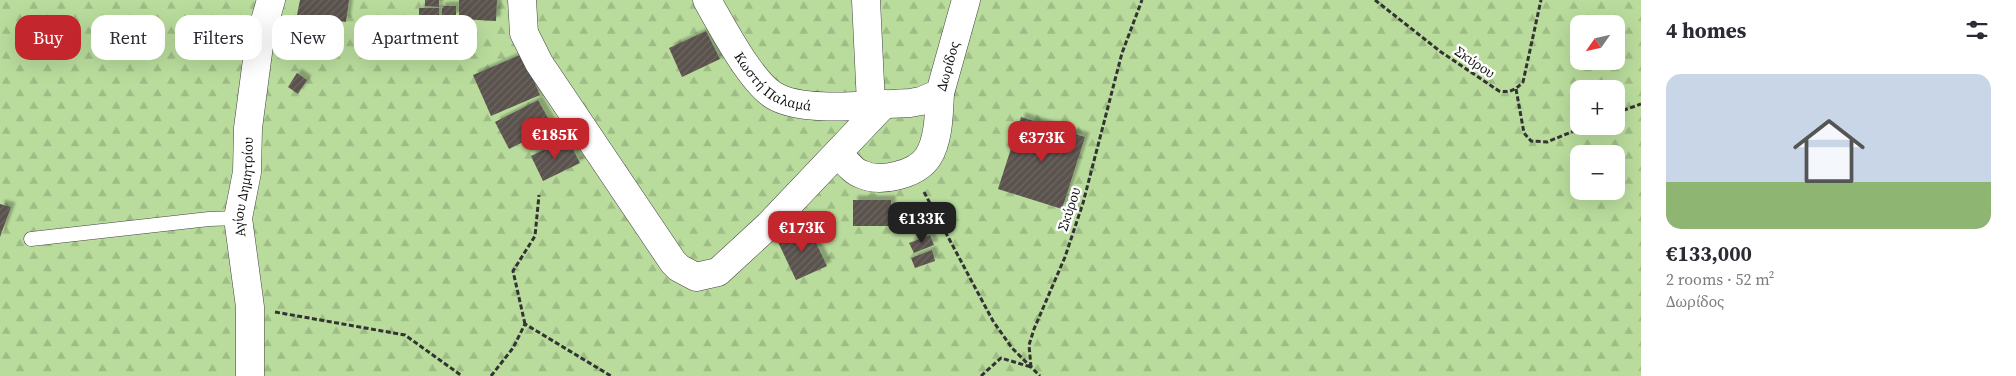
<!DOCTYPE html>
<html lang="en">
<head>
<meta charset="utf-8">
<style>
  :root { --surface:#fff; --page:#f7f7f7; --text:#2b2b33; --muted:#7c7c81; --line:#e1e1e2; --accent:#c4262e }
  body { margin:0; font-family:"Source Serif 4",serif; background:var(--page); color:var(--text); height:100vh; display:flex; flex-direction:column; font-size:19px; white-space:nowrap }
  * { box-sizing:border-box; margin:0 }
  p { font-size:16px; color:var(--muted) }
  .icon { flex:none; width:28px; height:28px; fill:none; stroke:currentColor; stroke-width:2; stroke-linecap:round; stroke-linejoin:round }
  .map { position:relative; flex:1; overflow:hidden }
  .drawer { display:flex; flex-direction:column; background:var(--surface); width:375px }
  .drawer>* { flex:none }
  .banner { position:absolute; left:15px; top:15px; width:475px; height:45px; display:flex; gap:10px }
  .needle { width:32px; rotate:236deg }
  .tools { position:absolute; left:1570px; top:15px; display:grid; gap:10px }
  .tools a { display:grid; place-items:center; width:55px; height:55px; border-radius:10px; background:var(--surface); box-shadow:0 5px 20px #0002; font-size:25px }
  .price { position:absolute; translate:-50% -42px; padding:0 11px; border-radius:10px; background:var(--accent); color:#fff; font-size:16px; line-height:32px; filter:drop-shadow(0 1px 2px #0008) }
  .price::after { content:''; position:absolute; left:50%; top:30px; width:15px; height:11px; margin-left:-8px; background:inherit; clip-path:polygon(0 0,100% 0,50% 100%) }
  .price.on { background:#222; color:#fff }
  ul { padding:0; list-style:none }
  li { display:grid; align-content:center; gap:10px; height:265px; padding:0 25px }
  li+li { border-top:1px solid var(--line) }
  li span { display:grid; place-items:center; height:155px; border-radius:15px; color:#555 }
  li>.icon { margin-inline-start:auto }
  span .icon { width:90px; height:90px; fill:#fffc; stroke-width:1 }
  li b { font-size:21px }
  h2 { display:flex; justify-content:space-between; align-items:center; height:60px; padding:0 25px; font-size:21px }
  .tag { padding:0 18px; border-radius:15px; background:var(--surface); box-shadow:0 5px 20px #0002; font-size:18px; line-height:45px }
  .tag.on { background:var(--accent); color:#fff }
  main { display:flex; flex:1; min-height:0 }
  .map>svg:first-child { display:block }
  .forest { fill:url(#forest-firs); fill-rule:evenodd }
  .building { fill:url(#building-hatch); filter:url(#shadow) }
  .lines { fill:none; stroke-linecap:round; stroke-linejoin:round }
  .service-casing { stroke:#444; stroke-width:15 }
  .minor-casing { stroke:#444; stroke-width:29 }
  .tertiary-casing { stroke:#444; stroke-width:29 }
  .path { stroke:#333; stroke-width:3; stroke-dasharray:5 2.5; stroke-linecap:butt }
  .service { stroke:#fff; stroke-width:14 }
  .minor { stroke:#fff; stroke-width:28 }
  .tertiary { stroke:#fff; stroke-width:28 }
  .labels { text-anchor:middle; stroke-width:5; stroke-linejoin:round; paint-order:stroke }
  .street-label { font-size:14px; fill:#111; stroke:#fff }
</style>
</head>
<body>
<main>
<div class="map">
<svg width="1641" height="376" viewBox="0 0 1641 376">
  <defs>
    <pattern id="forest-firs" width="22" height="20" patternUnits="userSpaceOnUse" patternTransform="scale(1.25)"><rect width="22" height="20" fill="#b9dc9c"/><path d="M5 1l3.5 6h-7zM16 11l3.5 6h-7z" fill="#9ebc85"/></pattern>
    <pattern id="building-hatch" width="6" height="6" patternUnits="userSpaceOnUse" patternTransform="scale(1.25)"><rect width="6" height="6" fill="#5a524d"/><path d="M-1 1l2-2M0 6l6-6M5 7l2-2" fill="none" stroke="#6d6662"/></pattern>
    <filter id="shadow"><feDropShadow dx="4.5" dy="-4.5" stdDeviation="1" flood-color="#0004"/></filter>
  </defs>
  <rect width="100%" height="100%" fill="#fffdf5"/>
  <path class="forest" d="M 0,0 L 1641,0 L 1641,376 L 0,376 ZM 1579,24 L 1616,24 L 1616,61 L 1579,61 ZM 1579,89 L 1616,89 L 1616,126 L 1579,126 ZM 1579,154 L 1616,154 L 1616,191 L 1579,191 Z"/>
  <g class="building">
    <path d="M 300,0 L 349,0 L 346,22 L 297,15 Z"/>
    <path d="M 425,0 L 439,0 L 439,7 L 425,6 Z"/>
    <path d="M 459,0 L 497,0 L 496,21 L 459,19 Z"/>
    <path d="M 442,6 L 456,6 L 456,17 L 450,17 L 449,31 L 441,30 L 442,8 L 444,8 Z"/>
    <rect x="419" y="8" width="20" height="32"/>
    <path d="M 706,31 L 720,59 L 682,77 L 669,48 Z"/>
    <path d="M 522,54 L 540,95 L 491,116 L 473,75 Z"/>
    <path d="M 297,73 L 307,80 L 298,94 L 288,87 Z"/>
    <path d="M 538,100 L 553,127 L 509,149 L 495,122 Z"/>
    <path d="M 1021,117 L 1085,137 L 1062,209 L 998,189 Z"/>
    <path d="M 567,138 L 580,163 L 543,181 L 531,156 Z"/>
    <rect x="853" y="200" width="38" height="26"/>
    <path d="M 0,204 L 11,207 L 0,237 Z"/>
    <path d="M 808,226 L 827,266 L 796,280 L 777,240 Z"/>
    <path d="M 930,235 L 934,245 L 914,253 L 909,243 Z"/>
    <path d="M 932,250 L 935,261 L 915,268 L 911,258 Z"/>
  </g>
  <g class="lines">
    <g class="service-casing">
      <path id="service" d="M 31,239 L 209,219 L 238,218"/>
    </g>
    <g class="minor-casing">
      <g id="minor">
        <path d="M 522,0 L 524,33 L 539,63 L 673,262 L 679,268 L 696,277 L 718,272 L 769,225 L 884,104"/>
        <path id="s1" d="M 707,0 C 721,25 750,80 773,95 C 803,114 873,104 910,103 L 921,101 L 940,93 L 966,0"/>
        <path d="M 866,0 L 871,104"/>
        <path d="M 838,153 C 844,159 852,171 861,174 C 880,183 916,175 928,157 C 939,140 939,112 940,93"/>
      </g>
    </g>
    <g class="tertiary-casing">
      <g id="tertiary">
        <path id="s2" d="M 250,376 L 250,307 L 238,218 L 247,172 L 248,128 L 255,75 L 260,38 L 271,0"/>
      </g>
    </g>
    <g class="path">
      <path d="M 1375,0 L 1441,52 L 1499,91 C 1510,93 1515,90 1523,82 L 1541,0"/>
      <path d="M 1516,89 L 1524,133 L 1531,141 L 1547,142 L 1586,126"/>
      <path d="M 1616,113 L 1641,104"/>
      <path d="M 924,192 L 993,321 L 1012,348 L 1040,376"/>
      <path d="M 275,312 L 405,335 L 462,376"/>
      <path d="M 525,324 L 513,271 L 535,236 L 539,195"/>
      <path d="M 1031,367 L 1029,345 L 1034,329 L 1065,257 L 1083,203 L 1122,53 L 1142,0"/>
      <path d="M 491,376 L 513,348 L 525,324 L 611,376"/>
      <path d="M 981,376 L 1001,358 L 1031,367"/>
    </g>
    <use href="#service" class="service"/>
    <use href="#minor" class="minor"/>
    <use href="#tertiary" class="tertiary"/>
  </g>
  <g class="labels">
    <g class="street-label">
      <text transform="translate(1475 62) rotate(34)" y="5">Σκύρου</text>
      <text dy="5" stroke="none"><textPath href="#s1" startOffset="315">Δωρίδος</textPath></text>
      <text dy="5" stroke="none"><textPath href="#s1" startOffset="109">Κωστή Παλαμά</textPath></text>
      <text dy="5" stroke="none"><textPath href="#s2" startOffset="190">Αγίου Δημητρίου</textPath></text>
      <text transform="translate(1069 209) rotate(-72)" y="5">Σκύρου</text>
    </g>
  </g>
</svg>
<div class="tools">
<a><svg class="needle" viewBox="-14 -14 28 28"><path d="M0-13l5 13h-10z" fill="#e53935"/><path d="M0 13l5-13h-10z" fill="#7c7c81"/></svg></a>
<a>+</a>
<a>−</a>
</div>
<b class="price" style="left:555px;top:160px">€185K</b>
<b class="price" style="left:1042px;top:163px">€373K</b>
<b class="price on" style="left:922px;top:244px">€133K</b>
<b class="price" style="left:802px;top:253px">€173K</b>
<div class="banner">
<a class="tag on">Buy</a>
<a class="tag">Rent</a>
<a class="tag">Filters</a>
<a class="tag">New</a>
<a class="tag">Apartment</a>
</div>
</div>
<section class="drawer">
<h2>4 homes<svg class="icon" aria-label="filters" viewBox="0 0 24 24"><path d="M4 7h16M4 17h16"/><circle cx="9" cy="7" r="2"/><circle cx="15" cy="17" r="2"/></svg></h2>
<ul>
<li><span style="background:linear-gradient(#c9d6e8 70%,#8fb573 0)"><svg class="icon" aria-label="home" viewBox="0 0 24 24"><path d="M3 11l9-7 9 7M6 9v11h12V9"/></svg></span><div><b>€133,000</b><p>2 rooms · 52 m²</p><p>Δωρίδος</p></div></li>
</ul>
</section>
</main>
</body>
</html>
